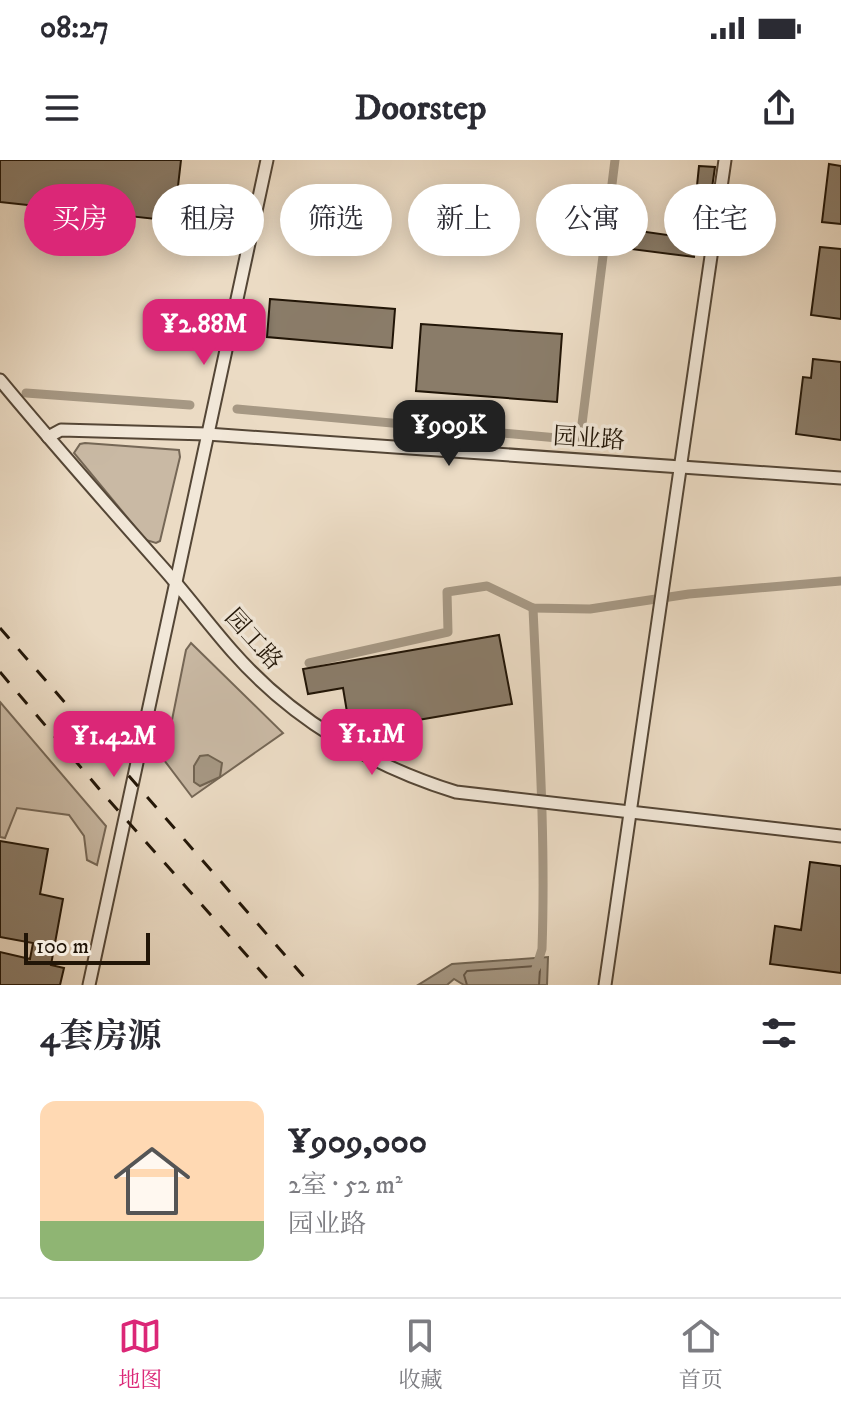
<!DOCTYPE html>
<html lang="zh">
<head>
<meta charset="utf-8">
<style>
  :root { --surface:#fff; --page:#f2f2f3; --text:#2b2b33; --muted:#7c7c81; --line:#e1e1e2; --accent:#db2777 }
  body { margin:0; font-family:"IM FELL DW Pica","Noto Serif SC",serif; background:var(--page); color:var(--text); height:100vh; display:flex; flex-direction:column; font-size:30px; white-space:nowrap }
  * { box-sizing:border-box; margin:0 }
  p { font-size:26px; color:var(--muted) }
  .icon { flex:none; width:44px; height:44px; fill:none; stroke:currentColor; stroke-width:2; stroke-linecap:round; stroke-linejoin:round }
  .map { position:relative; height:825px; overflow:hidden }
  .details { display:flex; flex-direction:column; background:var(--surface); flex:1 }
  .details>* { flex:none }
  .top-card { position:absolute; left:24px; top:24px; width:794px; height:72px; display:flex; gap:16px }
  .scale { position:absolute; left:24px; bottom:20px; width:126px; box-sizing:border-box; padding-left:8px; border:4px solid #211507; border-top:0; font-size:22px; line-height:28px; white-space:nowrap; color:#211507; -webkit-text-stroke:6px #f2e8d9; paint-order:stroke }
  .price { position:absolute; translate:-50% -68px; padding:0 18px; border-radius:16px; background:var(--accent); color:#fff; font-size:26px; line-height:52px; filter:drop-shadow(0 2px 4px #0008) }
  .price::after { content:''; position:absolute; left:50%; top:48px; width:24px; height:18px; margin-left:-12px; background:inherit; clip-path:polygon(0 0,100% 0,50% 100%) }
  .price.active { background:#222; color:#fff }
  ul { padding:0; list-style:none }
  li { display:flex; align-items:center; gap:24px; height:200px; padding:0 40px }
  li span { display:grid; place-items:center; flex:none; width:224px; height:160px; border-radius:16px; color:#555 }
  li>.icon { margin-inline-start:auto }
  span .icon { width:96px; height:96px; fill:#fffc; stroke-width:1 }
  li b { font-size:34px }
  h2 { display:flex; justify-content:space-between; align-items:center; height:96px; padding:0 40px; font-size:34px }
  .tag { padding:0 28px; border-radius:36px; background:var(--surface); box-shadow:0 4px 20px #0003; font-size:28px; line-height:72px }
  .tag.active { background:var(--accent); color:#fff }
  .status { display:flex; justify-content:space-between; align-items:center; height:56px; padding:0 40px; background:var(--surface); direction:ltr }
  .status svg { height:22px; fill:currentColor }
  header { display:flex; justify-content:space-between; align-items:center; height:104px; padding:0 40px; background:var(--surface); font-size:36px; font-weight:700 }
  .tab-bar { display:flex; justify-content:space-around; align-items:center; height:112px; border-top:2px solid var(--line); background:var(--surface); font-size:22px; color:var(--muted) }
  .tab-bar a { display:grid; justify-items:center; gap:4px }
  .tab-bar .active { color:var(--accent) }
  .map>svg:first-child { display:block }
  .green { fill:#c9b9a4; stroke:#756756; stroke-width:2 }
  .water { fill:#a69884; stroke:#716452; stroke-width:2 }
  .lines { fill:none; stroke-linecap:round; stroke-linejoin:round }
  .shore { stroke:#645646; stroke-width:2 }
  .canal { stroke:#a69884; stroke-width:9 }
  .building { fill:#8a7c69; stroke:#211507; stroke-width:2 }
  .minor-casing { stroke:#544636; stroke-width:15 }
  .minor { stroke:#f2e8d9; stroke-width:11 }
  .rail { stroke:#211507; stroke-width:3; stroke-dasharray:14 14; stroke-linecap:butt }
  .labels { text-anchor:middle; stroke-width:7; stroke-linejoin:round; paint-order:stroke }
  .street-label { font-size:24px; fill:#211507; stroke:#f2e8d9 }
</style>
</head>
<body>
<div class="status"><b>08:27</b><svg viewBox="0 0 49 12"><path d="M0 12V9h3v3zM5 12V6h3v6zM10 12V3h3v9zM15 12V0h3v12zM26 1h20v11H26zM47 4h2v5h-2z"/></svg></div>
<header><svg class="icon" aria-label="menu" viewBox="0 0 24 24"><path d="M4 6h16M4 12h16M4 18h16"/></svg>Doorstep<svg class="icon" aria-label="share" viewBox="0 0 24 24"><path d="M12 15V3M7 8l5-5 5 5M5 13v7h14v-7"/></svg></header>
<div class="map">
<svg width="841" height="825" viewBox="0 0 841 825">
  <rect width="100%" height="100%" fill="#ebdbc4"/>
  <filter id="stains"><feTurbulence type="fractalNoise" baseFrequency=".0025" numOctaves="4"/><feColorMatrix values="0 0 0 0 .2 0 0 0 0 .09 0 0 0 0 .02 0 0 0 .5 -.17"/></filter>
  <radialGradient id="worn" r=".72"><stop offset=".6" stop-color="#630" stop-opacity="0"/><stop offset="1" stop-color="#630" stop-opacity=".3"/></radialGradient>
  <g class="green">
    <path d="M 85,283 L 179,290 L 180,297 L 160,381 L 156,383 L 146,380 L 74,293 L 80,284 Z"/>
    <path d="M 191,483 L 283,573 L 192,637 L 164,600 L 186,490 Z"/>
    <path d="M 0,542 L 106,666 L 97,705 L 87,700 L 84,676 L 69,655 L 17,648 L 5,678 L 0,677 Z"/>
  </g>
  <g class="water">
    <path d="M 208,595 L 222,603 L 220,617 L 200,626 L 194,622 L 194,606 L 200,596 Z"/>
    <path d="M 548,797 L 547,825 L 464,825 L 454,819 L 447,825 L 418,825 L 452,804 Z"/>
  </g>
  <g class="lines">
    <path class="shore" d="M 467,825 L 464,815 L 467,811 L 536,806 L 540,809 L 539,825"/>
    <g class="canal">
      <path d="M 26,233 L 190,245"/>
      <path d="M 237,249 L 580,280 L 615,0"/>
      <path d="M 533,448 C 538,562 546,675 542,789 L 536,808"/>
      <path d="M 309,503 L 448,472 L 447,432 L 487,426 L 533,448 L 590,449 L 689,434 L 841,421"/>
    </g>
  </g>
  <g class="building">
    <path d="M 0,0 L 181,0 L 174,61 L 0,42 Z"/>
    <path d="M 829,4 L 841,6 L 841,64 L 822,62 Z"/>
    <path d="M 699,6 L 715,7 L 708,56 L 694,55 Z"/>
    <path d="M 625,69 L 696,79 L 694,97 L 623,88 Z"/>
    <path d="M 820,87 L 841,89 L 841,159 L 811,155 Z"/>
    <path d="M 270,139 L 395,149 L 392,188 L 267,177 Z"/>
    <path d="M 421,164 L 562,174 L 557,242 L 416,231 Z"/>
    <path d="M 813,199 L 841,202 L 841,280 L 796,274 L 803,217 L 811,218 Z"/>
    <path d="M 499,475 L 512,544 L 377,567 L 376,559 L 349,564 L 343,528 L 308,534 L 303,509 Z"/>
    <path d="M 0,681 L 48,689 L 40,734 L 63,739 L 51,805 L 64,808 L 60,825 L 0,825 L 0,792 L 30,799 L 33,783 L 0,777 Z"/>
    <path d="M 810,702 L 841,706 L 841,813 L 770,804 L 775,766 L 801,770 Z"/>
  </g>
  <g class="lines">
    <g class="minor-casing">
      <g id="minor">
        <path d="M 0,220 C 53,284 108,346 163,408 C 187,435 209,465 233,492 C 292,559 371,606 456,632 L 841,676"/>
        <path d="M 48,277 L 61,270 L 207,274 L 841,318"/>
        <path d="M 89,825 L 267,0"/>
        <path d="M 605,825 L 725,0"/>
      </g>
    </g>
    <use href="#minor" class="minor"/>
    <g class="rail">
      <path d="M 0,468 L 311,825"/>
      <path d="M 0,512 L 106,637 L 273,825"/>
    </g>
  </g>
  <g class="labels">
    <g class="street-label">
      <text transform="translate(589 278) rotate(4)" y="8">园业路</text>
      <text transform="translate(254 479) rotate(48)" y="8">园工路</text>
    </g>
  </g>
  <rect width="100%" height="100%" filter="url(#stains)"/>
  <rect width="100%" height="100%" fill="url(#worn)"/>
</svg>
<div class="scale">100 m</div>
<b class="price" style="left:204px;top:207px">¥2.88M</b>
<b class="price active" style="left:449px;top:308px">¥909K</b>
<b class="price" style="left:372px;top:617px">¥1.1M</b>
<b class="price" style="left:114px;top:619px">¥1.42M</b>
<div class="top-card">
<a class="tag active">买房</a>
<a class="tag">租房</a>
<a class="tag">筛选</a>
<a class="tag">新上</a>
<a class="tag">公寓</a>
<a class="tag">住宅</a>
</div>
</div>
<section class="details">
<h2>4套房源<svg class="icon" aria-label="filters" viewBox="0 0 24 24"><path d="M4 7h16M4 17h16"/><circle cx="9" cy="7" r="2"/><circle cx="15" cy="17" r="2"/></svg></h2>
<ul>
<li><span style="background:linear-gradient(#ffd9b3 75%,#8fb573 0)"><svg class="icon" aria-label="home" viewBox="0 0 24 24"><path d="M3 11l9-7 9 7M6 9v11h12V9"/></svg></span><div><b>¥909,000</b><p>2室 · 52 m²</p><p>园业路</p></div></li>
</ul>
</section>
<nav class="tab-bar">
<a class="active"><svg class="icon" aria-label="map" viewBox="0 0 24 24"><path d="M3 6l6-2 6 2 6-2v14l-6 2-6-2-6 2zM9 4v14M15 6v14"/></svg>地图</a>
<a><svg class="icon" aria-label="saved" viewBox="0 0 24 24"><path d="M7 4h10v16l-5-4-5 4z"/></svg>收藏</a>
<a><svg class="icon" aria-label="home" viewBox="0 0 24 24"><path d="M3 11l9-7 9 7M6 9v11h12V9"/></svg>首页</a>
</nav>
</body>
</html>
